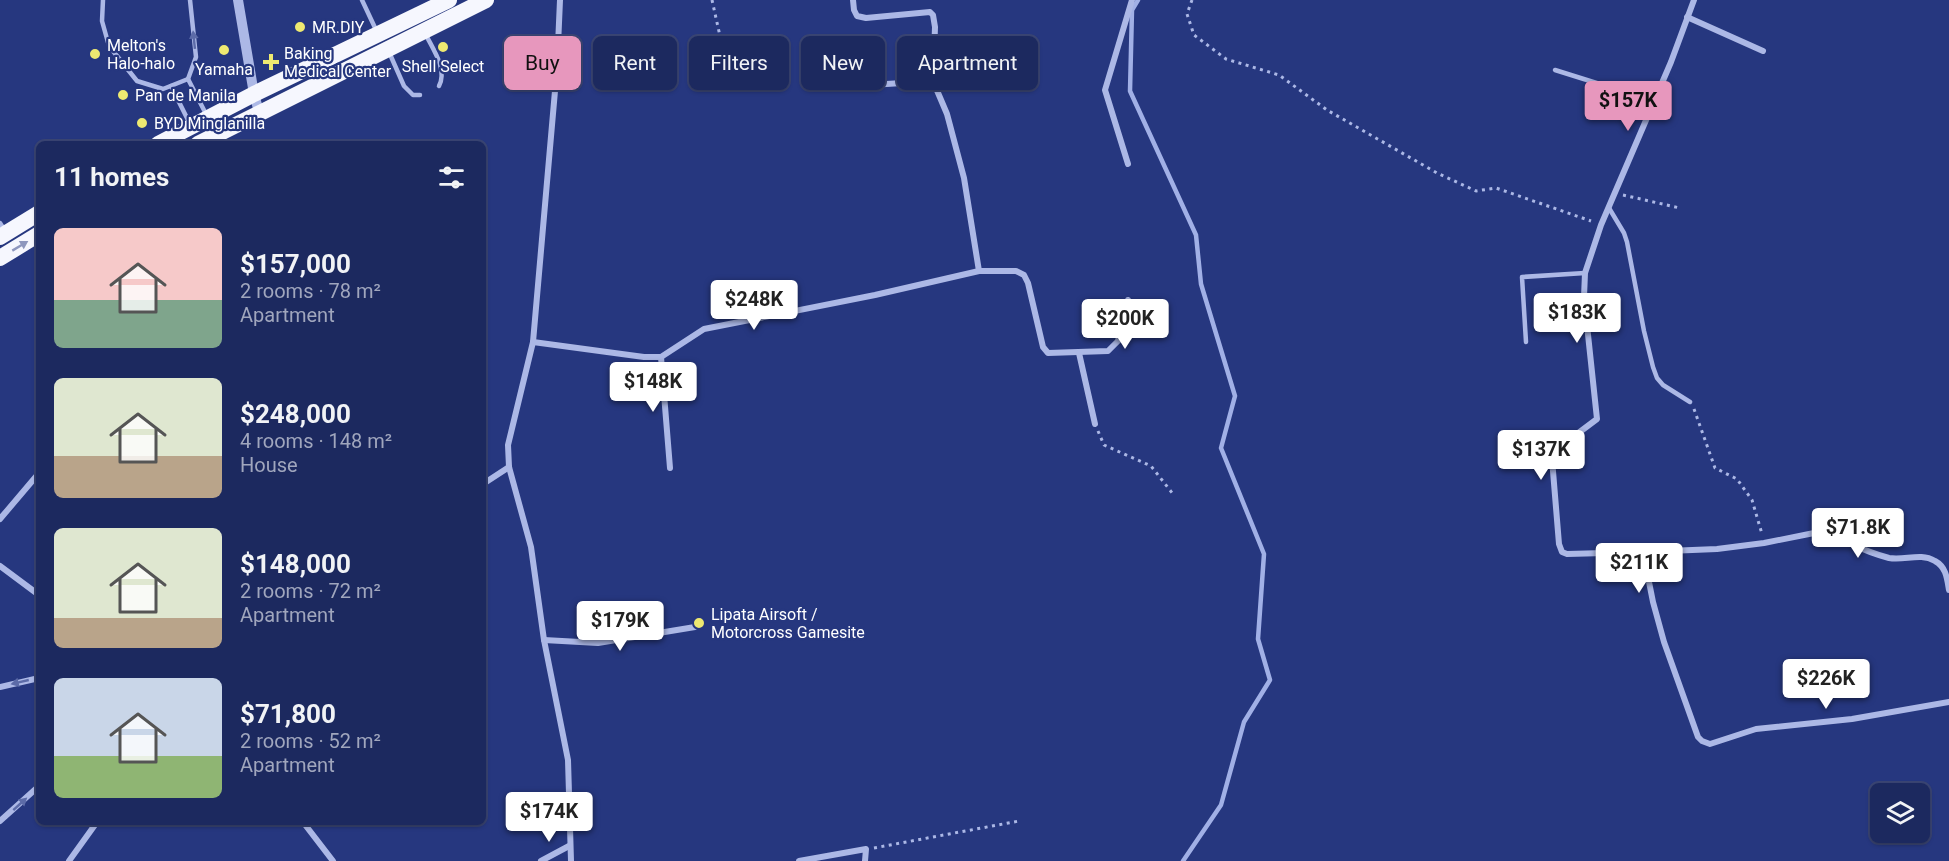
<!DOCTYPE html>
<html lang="en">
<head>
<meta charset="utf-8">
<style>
  :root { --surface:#1c295f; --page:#293568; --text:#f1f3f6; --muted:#a0a6bd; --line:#3a4574; --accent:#e797bd }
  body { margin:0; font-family:Roboto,sans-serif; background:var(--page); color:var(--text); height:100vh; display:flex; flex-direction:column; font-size:22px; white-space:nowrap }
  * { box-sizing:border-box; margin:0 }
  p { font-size:20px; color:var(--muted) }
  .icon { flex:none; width:33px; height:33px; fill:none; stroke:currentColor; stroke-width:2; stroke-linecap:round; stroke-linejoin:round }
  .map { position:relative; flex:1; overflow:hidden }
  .side { position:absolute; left:36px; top:141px; width:450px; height:684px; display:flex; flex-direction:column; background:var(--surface); border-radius:9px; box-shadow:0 2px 4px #0004,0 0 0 2px var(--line) }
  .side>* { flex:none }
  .top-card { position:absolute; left:504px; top:36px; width:570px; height:54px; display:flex; gap:12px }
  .controls { position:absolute; left:1870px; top:783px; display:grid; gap:12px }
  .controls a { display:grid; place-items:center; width:60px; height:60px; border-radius:9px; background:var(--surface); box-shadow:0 2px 4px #0004,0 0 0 2px var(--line); font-size:30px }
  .price { position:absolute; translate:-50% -51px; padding:0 14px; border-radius:6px; background:#fff; color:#222; font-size:20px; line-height:39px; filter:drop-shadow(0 2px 3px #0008) }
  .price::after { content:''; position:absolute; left:50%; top:36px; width:18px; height:14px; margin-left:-9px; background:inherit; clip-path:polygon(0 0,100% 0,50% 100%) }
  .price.selected { background:var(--accent); color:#111 }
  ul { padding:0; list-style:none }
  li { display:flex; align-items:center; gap:18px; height:150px; padding:0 18px }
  li span { display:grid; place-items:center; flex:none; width:168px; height:120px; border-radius:9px; color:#555 }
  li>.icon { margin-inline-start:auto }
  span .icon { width:72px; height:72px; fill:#fffc; stroke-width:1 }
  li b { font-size:26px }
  h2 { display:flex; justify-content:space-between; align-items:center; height:72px; padding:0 18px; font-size:26px }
  .pill { padding:0 21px; border-radius:9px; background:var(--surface); box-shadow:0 2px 4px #0004,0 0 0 2px var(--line); font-size:21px; line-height:54px }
  .pill.selected { background:var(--accent); color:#111 }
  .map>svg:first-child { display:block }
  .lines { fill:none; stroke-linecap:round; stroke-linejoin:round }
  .stream { stroke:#a1b0e6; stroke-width:4.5 }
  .path { stroke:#acb8e6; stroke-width:3; stroke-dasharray:3 4.5; stroke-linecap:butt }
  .service { stroke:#acb8e6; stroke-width:4.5 }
  .minor { stroke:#acb8e6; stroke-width:6 }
  .tertiary { stroke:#acb8e6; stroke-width:10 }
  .trunk { stroke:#f6f7fe; stroke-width:16 }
  .oneway { fill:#5c6ba8 }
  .oneway2 { fill:#8e97be }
  .poi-dot { fill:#eee971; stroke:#26377f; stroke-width:2 }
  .labels { text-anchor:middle; stroke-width:4.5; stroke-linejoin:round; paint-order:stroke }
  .poi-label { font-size:16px; fill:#fff; stroke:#26377f; text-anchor:start }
</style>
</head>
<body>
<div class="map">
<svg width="1949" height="861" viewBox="0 0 1949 861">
  <rect width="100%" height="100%" fill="#26377f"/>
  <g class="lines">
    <path class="stream" d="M 1138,0 L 1132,10 L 1130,91 L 1196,235 L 1201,284 L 1235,396 L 1221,448 L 1264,554 L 1258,639 L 1270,680 L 1244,722 L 1221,805 L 1183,861"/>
    <g class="path">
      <path d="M 712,0 L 724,54"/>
      <path d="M 1192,0 L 1187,14 L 1194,35 L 1226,59 L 1279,75 L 1327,110 L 1437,173 L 1476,191 L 1496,188 L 1591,221"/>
      <path d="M 1623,195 L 1680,208"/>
      <path d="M 1694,409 L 1715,468 L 1737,479 L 1752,500 L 1762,534"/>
      <path d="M 1098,431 L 1104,445 L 1151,466 L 1173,494"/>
      <path d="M 874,848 L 1019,821"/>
    </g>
    <g class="service">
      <path d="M 103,0 L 102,21 L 109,46 L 137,81 L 163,89 L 188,79"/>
      <path d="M 190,0 L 196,57 L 188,79 L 206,114"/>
      <path d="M 362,0 L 377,32"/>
      <path d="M 425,33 C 432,48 448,69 439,86"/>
      <path d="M 389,52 L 404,86 L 413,95 L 420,95"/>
      <path d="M 1555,70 L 1654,101"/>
      <path d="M 171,86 L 190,124"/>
      <path d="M 1609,208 L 1624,233 L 1627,242 L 1644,331 L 1653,367 L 1657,378 L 1663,385 L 1690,402"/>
      <path d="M 0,223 L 5,231"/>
      <path d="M 1526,342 L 1522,277 L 1585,273"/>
    </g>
    <g class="minor">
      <path d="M 560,0 L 557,68 L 533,342 L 508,445 L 509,467 L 531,547 L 544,640 L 568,760 L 571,861"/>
      <path d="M 853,0 L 854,10 L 857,16 L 866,18 L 930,12 L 933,15 L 935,27 L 933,81 L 947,114 L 964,178 L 979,271"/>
      <path d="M 1687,17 L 1763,51"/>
      <path d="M 871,85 L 933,81"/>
      <path d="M 1128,164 L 1105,90 L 1132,0"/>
      <path d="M 533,342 L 644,357 L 661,357 L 704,329 L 875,295 L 979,271 L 1016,271 L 1024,275 L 1028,283 L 1043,347 L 1048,353 L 1108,351 L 1118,341 L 1128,300"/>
      <path d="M 1079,353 L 1095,424"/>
      <path d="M 661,357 L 670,468"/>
      <path d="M 483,484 L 509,467"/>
      <path d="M 0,519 L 39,473"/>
      <path d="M 1643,552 L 1567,554 L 1562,552 L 1559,544 L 1552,459 L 1557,449 L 1597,419 L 1584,297 L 1585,273 L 1601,225 L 1671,62 L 1694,0"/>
      <path d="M 0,566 L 39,595"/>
      <path d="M 1949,590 C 1947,578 1946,567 1935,561 C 1920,552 1905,561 1889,558 C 1878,555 1864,550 1854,545 C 1841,538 1833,532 1819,532 L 1764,543 L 1717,549 L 1643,552 L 1653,602 L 1664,642 L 1698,737 L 1702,741 L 1710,744 L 1756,729 L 1852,719 L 1949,702"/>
      <path d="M 544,640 L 598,643 L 695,627"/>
      <path d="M 0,687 L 39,678"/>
      <path d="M 0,821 L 39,786"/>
      <path d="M 303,822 L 333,861"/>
      <path d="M 69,861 L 97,822"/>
      <path d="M 541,861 L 569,846"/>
      <path d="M 799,861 L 866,849 L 865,861"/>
    </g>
    <path class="tertiary" d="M 238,0 L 254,94 L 259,112"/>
    <g class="trunk">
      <path d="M 158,144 L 254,94 L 449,0"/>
      <path d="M 198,144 L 486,0"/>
      <path d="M 0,237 L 39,213"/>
      <path d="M 0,258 L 39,234"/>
    </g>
  </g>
  <defs><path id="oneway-solid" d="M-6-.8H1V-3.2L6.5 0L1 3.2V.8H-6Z" transform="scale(1.5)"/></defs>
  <g class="oneway">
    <use href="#oneway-solid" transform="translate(194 40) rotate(-96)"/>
    <use href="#oneway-solid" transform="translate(20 682) rotate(167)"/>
    <use href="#oneway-solid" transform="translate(20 804) rotate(-42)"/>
  </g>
  <use class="oneway2" href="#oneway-solid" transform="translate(20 246) rotate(-31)"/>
  <g class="poi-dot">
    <circle cx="300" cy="27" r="6"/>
    <circle cx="443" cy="47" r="6"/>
    <circle cx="224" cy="50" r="6"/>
    <circle cx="95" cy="54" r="6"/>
    <path d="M268 53h6v6h6v6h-6v6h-6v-6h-6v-6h6z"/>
    <circle cx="123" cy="95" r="6"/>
    <circle cx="142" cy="123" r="6"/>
    <circle cx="699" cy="623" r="6"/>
  </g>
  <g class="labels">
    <g class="poi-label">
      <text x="312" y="33">MR.DIY</text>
      <text x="107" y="51">Melton's<tspan x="107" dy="18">Halo-halo</tspan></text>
      <text x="284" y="59">Baking<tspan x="284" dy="18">Medical Center</tspan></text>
      <text x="443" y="72" text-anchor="middle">Shell Select</text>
      <text x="224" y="75" text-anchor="middle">Yamaha</text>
      <text x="135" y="101">Pan de Manila</text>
      <text x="154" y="129">BYD Minglanilla</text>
      <text x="711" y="620">Lipata Airsoft /<tspan x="711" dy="18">Motorcross Gamesite</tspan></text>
    </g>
  </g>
</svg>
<div class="controls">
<a><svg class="icon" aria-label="layers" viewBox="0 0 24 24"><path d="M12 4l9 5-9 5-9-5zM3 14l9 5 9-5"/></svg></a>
</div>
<b class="price selected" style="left:1628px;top:132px">$157K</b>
<b class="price" style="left:754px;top:331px">$248K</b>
<b class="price" style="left:1577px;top:344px">$183K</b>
<b class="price" style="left:1125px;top:350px">$200K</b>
<b class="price" style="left:653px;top:413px">$148K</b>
<b class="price" style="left:1541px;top:481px">$137K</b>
<b class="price" style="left:1858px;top:559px">$71.8K</b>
<b class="price" style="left:1639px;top:594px">$211K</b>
<b class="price" style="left:620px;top:652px">$179K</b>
<b class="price" style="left:1826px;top:710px">$226K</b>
<b class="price" style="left:549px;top:843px">$174K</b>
<div class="top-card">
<a class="pill selected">Buy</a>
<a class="pill">Rent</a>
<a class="pill">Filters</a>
<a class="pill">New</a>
<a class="pill">Apartment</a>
</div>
<section class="side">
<h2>11 homes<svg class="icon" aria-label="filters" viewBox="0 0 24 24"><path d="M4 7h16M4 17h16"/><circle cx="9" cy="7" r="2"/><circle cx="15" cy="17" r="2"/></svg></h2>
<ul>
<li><span style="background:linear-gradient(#f6c9c9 60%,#7fa58c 0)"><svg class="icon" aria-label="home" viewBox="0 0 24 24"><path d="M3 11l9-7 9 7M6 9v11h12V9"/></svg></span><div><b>$157,000</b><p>2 rooms · 78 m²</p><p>Apartment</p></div></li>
<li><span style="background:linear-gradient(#dfe7d0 65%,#b9a48a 0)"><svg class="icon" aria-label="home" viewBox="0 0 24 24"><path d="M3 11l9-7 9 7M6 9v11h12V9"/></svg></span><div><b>$248,000</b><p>4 rooms · 148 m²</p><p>House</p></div></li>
<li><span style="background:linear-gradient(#dfe7d0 75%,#b9a48a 0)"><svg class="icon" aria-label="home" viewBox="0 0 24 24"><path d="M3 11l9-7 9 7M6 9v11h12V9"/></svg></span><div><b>$148,000</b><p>2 rooms · 72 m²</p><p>Apartment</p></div></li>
<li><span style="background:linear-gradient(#c9d6e8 65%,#8fb573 0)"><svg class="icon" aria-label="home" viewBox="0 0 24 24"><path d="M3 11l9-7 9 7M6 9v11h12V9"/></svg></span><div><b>$71,800</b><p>2 rooms · 52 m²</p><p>Apartment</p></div></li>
</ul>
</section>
</div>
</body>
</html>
